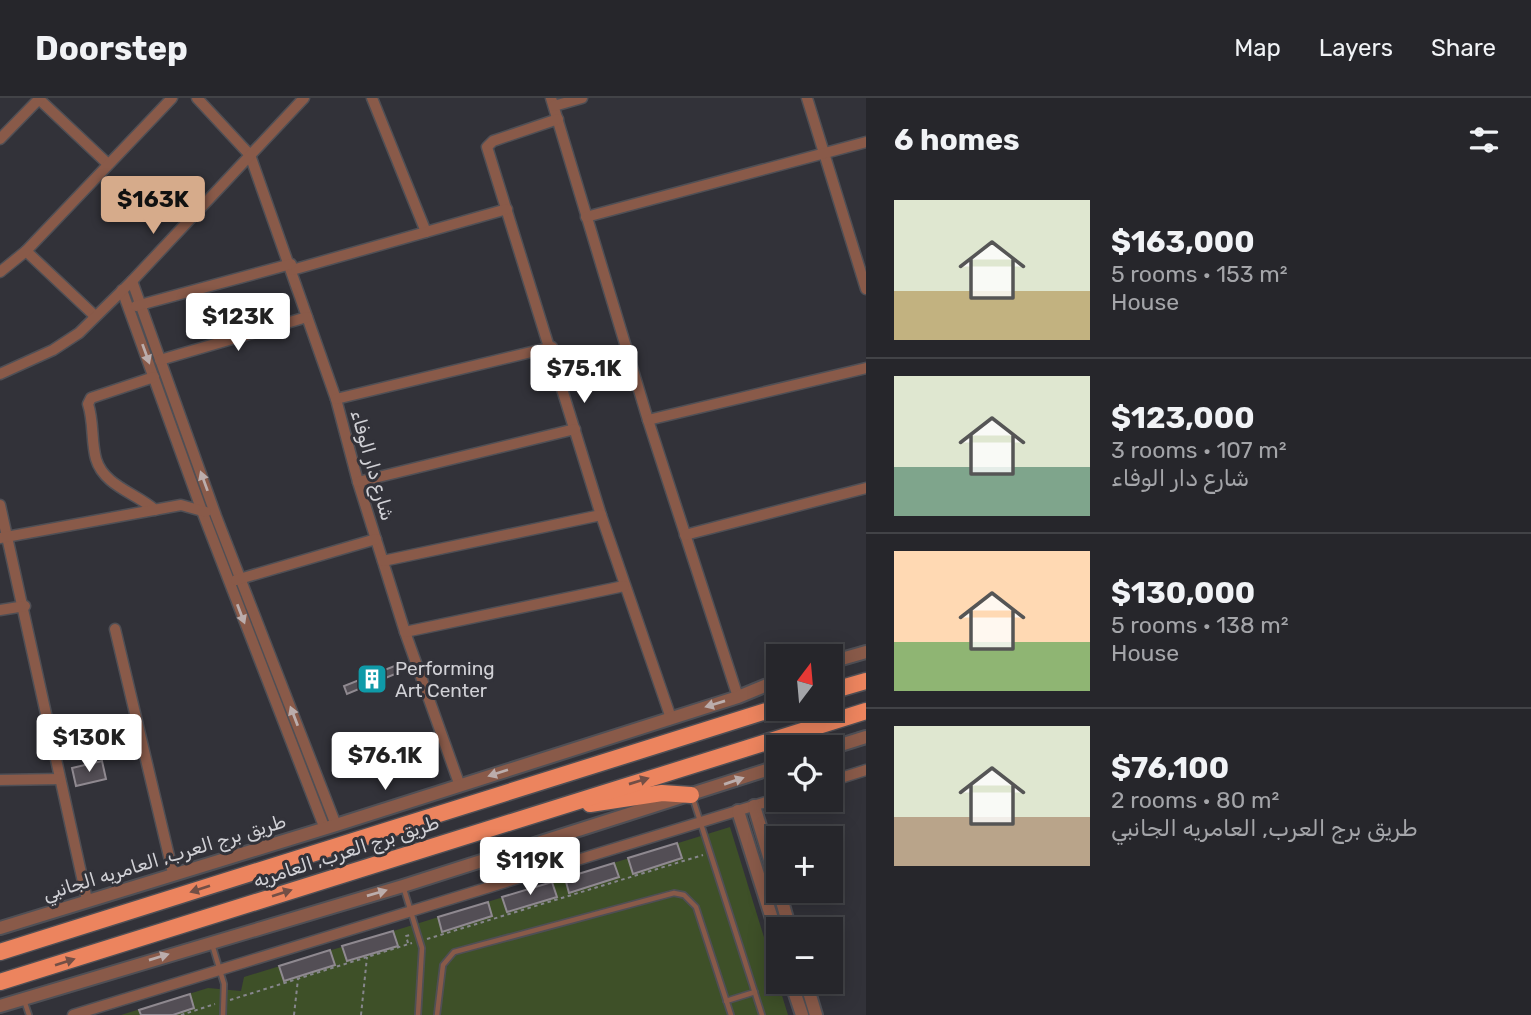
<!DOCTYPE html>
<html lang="en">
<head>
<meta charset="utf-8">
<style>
  :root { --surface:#26262b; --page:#2e2e33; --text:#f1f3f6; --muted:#a4a5a9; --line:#424347; --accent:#d6ab8b }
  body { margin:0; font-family:Rubik,"Noto Naskh Arabic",sans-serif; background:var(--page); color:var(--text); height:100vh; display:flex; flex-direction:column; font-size:26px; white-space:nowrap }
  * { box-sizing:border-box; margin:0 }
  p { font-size:23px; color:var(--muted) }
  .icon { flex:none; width:38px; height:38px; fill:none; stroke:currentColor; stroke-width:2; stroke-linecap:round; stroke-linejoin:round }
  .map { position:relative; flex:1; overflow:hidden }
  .panel { display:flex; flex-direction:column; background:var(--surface); width:665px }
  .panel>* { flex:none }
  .needle { width:46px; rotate:16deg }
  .tools { position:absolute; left:766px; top:546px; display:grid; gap:14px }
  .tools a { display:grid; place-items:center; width:77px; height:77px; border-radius:0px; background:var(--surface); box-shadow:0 4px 18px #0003,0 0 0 2px var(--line); font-size:35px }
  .price { position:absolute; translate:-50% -60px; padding:0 16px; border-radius:7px; background:#fff; color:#222; font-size:23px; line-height:46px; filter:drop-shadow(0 2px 4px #0008) }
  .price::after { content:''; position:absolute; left:50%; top:42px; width:21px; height:16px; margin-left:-10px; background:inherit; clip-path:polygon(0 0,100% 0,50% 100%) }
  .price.active { background:var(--accent); color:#111 }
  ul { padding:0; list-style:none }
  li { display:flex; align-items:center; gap:21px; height:175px; padding:0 28px }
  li+li { border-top:2px solid var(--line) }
  li span { display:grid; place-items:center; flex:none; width:196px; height:140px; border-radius:0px; color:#555 }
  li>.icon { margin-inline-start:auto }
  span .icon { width:84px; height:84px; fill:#fffc; stroke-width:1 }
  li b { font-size:30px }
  h2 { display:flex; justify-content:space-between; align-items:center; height:84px; padding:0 28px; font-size:30px }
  header { display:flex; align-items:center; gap:42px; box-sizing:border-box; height:98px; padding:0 35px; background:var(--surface); border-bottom:2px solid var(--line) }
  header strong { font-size:33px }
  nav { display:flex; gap:38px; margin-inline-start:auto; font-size:24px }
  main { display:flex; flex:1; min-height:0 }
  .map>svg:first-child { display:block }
  .green { fill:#3e5028 }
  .building { fill:#534e55; stroke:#8f8990; stroke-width:2 }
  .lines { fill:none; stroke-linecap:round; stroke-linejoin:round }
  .service-casing { stroke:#4f4f55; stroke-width:8 }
  .minor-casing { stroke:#4f4f55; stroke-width:13 }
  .tertiary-casing { stroke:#4f4f55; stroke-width:16 }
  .trunk-casing { stroke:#4f4f55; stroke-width:19 }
  .path { stroke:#86868c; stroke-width:2; stroke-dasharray:3.5 3.5; stroke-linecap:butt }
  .service { stroke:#895a49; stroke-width:4.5 }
  .minor { stroke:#895a49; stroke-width:10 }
  .tertiary { stroke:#895a49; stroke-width:12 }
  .trunk { stroke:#ec845e; stroke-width:16 }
  .oneway { fill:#bbadac }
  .oneway2 { fill:#734f46 }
  .labels { text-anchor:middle; stroke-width:6; stroke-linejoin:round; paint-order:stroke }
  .street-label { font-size:19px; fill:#d1d1d6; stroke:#323239 }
  .poi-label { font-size:19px; fill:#d1d1d6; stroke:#323239; text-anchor:start }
</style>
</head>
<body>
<header>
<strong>Doorstep</strong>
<nav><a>Map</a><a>Layers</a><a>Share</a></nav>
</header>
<main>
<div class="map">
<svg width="866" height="917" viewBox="0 0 866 917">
  <rect width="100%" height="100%" fill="#323239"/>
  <path class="green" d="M 730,729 L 788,917 L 121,917 L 208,890 L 241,893 L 244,879 Z"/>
  <g class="building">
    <path d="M 397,567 L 400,574 L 347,596 L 344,588 Z"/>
    <path d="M 102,663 L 106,681 L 76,688 L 72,670 Z"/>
    <path d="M 677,745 L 682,760 L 633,776 L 628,760 Z"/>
    <path d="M 614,765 L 619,779 L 569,795 L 565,780 Z"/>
    <path d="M 552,784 L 557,799 L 507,814 L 502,799 Z"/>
    <path d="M 488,804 L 492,818 L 442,834 L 438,819 Z"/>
    <path d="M 393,833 L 398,848 L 347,863 L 342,848 Z"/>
    <path d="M 330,852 L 335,867 L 284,883 L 279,868 Z"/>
    <path d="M 190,896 L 194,910 L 173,917 L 141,917 L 139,912 Z"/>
  </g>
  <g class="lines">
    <g class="service-casing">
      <g id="service">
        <path d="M 693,701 L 762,917"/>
        <path d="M 403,788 L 422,850 L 418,917"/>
        <path d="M 212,846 L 224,886 L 223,917"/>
        <path d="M 24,902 L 29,917"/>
        <path d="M 726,903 L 755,894"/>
        <path d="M 437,917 L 443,867 L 454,854 L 674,795 L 684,797 L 696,809 L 731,917"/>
      </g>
    </g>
    <g class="minor-casing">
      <g id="minor">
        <path d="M 197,0 L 250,57 L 336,301 L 358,384 L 405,534 L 460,688"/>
        <path d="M 372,0 L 426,134"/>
        <path d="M 551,0 L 648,322 L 738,599"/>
        <path d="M 807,0 L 866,191"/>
        <path d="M 39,1 L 108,66"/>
        <path d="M 554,8 L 582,0"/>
        <path d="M 558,21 L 493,43 L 487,49 L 601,417 L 671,620"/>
        <path d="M 0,41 L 40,0"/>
        <path d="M 586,119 L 866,44"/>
        <path d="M 26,153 L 95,218"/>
        <path d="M 292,172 L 507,111"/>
        <path d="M 0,174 L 26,153 L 172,0"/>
        <path d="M 132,183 L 216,418 L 336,727"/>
        <path d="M 122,192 L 202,413 L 325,731"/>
        <path d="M 136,208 L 291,166"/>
        <path d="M 160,262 L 307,219"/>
        <path d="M 0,276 L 53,252 L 79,235 L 132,183 L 304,0"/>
        <path d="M 154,279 L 91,300 L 88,306 C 94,324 91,343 96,361 C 104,388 136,395 155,412"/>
        <path d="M 336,301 L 552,249"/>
        <path d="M 648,322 L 866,270"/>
        <path d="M 358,384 L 575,331"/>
        <path d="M 0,407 L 87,802"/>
        <path d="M 685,437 L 866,390"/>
        <path d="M 0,440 L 181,407 L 206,414"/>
        <path d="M 383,463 L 601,417"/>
        <path d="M 236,482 L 376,441"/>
        <path d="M 0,512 L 25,508"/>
        <path d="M 115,531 L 173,775"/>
        <path d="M 405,534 L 624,488"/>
        <path d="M 0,682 L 60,681"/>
        <path d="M 831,683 L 866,672"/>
        <path d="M 73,917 L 779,700"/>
      </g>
    </g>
    <g class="tertiary-casing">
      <g id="tertiary">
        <path d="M 831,564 L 866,554"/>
        <path d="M 831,650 L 866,639"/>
        <path d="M 754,708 L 779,792"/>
        <path d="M 738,713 L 779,843"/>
        <path d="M 779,793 L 790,831"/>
        <path d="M 0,830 L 336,727 L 738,599 L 779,582"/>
        <path d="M 791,884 L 802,917"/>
        <path d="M 806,884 L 816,917"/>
        <path d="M 0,908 L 403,788 L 779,668"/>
      </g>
    </g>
    <g class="trunk-casing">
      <g id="trunk">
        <path d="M 831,593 L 866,583"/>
        <path d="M 590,706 L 662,695 L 691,697"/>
        <path d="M 0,854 L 779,609"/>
        <path d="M 0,884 L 866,613"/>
      </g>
    </g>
    <g class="path">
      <path d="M 427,841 L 703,757"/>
      <path d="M 408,845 L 406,838 L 410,837"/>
      <path d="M 230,902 L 412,845"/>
      <path d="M 181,917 L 215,906"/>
      <path d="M 294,917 L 298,881"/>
      <path d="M 361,917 L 367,859"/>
    </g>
    <use href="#service" class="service"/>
    <use href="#minor" class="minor"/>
    <use href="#tertiary" class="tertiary"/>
    <use href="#trunk" class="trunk"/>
  </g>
  <defs><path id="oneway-solid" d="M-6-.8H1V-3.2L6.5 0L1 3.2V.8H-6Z" transform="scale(1.75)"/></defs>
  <g class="oneway">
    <use href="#oneway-solid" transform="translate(146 256) rotate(70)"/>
    <use href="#oneway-solid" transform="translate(204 383) rotate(-110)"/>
    <use href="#oneway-solid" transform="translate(241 516) rotate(69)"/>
    <use href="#oneway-solid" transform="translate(715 606) rotate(163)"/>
    <use href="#oneway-solid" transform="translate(294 618) rotate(-111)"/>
    <use href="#oneway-solid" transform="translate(498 675) rotate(162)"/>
    <use href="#oneway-solid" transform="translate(734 683) rotate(-19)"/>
    <use href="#oneway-solid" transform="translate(377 795) rotate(-16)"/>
    <use href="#oneway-solid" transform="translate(159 859) rotate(-17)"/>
  </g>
  <g class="oneway2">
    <use href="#oneway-solid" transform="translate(639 683) rotate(-17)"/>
    <use href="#oneway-solid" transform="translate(200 791) rotate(162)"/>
    <use href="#oneway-solid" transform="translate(282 795) rotate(-18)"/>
    <use href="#oneway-solid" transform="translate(65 864) rotate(-18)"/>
  </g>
  <defs>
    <g id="building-square" transform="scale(1.575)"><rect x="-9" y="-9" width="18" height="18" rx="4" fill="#0f9aa8" stroke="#323239"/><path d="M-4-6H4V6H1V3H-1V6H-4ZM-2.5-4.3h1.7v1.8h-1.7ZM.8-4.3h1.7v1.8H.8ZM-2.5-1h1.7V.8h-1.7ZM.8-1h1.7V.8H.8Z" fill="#fff"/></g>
  </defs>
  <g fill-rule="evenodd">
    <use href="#building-square" x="372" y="581"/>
  </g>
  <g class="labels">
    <g class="street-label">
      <text transform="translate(373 367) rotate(74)" y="7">شارع دار الوفاء</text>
      <text transform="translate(346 753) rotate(-18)" y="7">طريق برج العرب, العامريه</text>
      <text transform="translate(164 759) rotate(-17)" y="7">طريق برج العرب, العامريه الجانبي</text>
    </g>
    <g class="poi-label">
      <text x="395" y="577">Performing<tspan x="395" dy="22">Art Center</tspan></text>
    </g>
  </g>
</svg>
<div class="tools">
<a><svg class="needle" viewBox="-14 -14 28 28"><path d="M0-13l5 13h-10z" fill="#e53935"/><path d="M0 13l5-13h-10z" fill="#a4a5a9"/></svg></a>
<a><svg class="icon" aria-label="locate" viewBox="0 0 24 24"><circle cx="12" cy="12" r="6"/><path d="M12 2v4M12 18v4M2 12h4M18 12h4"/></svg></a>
<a>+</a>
<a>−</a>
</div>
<b class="price active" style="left:153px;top:138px">$163K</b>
<b class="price" style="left:238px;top:255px">$123K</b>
<b class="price" style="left:584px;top:307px">$75.1K</b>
<b class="price" style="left:89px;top:676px">$130K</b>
<b class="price" style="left:385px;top:694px">$76.1K</b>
<b class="price" style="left:530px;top:799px">$119K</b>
</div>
<section class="panel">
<h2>6 homes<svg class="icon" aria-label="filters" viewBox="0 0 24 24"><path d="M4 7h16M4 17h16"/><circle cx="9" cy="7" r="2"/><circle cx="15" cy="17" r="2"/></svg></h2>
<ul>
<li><span style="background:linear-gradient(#dfe7d0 65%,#c2b280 0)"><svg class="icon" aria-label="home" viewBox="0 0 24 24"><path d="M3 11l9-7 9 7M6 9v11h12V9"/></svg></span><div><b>$163,000</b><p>5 rooms · 153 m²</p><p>House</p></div></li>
<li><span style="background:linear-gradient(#dfe7d0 65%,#7fa58c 0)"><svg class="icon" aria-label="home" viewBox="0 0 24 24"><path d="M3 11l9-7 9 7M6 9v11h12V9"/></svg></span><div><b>$123,000</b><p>3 rooms · 107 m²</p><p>شارع دار الوفاء</p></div></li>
<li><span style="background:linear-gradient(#ffd9b3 65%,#8fb573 0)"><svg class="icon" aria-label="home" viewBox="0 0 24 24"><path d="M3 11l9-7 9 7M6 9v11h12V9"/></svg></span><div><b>$130,000</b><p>5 rooms · 138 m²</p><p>House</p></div></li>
<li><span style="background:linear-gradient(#dfe7d0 65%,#b9a48a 0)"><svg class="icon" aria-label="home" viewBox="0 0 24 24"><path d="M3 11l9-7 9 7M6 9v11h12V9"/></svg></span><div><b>$76,100</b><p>2 rooms · 80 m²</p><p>طريق برج العرب, العامريه الجانبي</p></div></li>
</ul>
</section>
</main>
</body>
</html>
